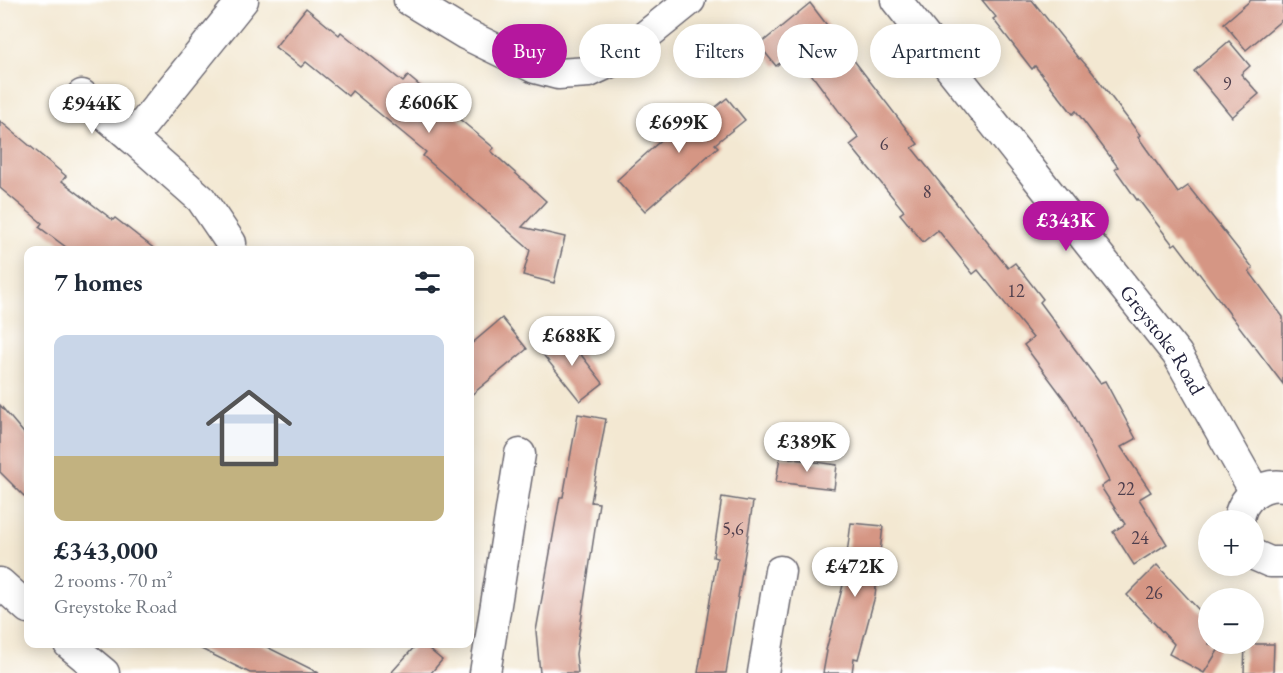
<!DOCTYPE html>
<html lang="en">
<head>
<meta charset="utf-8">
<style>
  :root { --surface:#fff; --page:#f6f6f7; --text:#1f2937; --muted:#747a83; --line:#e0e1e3; --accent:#b5179e }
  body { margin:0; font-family:"EB Garamond",serif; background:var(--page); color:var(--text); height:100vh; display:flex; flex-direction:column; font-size:22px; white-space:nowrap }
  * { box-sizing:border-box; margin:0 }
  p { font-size:20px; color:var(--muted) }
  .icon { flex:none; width:33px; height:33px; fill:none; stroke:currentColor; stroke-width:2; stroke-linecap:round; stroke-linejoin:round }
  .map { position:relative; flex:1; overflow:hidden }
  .sheet { position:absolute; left:24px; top:246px; width:450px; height:402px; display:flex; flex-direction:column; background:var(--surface); border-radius:12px; box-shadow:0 3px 15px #0003 }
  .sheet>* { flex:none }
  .hud { position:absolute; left:492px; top:24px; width:570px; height:54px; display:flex; gap:12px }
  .fabs { position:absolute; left:1198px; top:510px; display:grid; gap:12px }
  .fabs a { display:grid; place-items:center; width:66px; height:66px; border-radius:50%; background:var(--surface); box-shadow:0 3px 15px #0003; font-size:30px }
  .price { position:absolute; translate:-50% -51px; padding:0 14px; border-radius:21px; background:#fff; color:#222; font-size:20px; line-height:39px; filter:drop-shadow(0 2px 3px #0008) }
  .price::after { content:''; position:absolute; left:50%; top:36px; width:18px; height:14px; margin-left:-9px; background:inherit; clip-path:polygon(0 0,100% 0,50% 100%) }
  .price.current { background:var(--accent); color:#fff }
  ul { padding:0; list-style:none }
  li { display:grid; align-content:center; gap:12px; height:318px; padding:0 30px }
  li+li { border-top:2px solid var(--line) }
  li span { display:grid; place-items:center; height:186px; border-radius:12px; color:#555 }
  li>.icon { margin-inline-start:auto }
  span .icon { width:108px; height:108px; fill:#fffc; stroke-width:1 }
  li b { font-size:26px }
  h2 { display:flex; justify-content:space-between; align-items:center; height:72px; padding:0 30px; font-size:26px }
  .tag { padding:0 21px; border-radius:27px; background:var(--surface); box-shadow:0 3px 15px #0003; font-size:21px; line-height:54px }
  .tag.current { background:var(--accent); color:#fff }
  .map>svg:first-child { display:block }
  .building { fill:#d59684 }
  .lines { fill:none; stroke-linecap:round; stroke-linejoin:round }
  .street-casing { stroke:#6b6770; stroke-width:33 }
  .street { stroke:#fff; stroke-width:30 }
  .labels { text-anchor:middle; stroke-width:6; stroke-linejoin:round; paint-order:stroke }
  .number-label { font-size:18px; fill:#4f3f4d }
  .street-label { font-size:21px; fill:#22223b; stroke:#fff }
</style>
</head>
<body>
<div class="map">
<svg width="1283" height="673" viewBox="0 0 1283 673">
  <rect width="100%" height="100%" fill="#fff"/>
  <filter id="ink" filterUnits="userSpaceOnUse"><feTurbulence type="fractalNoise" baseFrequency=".0167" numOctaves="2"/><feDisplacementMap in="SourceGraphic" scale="12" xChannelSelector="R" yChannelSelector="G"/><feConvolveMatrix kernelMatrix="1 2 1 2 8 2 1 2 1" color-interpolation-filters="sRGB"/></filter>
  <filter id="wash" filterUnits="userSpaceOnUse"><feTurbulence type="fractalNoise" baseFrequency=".008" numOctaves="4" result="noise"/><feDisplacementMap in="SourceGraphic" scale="24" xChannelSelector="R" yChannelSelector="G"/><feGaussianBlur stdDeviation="1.35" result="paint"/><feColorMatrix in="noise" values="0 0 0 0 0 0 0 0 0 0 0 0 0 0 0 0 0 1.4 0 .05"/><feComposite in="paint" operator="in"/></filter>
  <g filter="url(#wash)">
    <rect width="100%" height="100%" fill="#f3e8d2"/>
    <g id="blocks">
      <g class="building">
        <path d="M 982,0 L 1032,0 L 1079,59 L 1080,58 L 1093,73 L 1140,135 L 1138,137 L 1178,193 L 1188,186 L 1253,268 L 1249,271 L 1283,317 L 1283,384 L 1176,243 L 1173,245 L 1138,199 L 1137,200 L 1115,169 L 1118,167 L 1076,111 L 1073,114 L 1035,66 L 1032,69 L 993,19 L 996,17 Z"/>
        <path d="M 1251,0 L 1283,0 L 1283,19 L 1246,50 L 1224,23 Z"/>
        <path d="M 810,3 L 918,144 L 912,148 L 1008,268 L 1015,263 L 1043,299 L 1040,302 L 1100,383 L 1105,381 L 1136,439 L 1121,447 L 1151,492 L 1139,499 L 1167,544 L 1134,565 L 1113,532 L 1125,524 L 1101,487 L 1109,481 L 1068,404 L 1024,345 L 1033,338 L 978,270 L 973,274 L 938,230 L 923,242 L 900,214 L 904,211 L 850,145 L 859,138 L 794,51 L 776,66 L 759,45 Z"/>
        <path d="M 306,8 L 339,35 L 341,32 L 403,82 L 408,76 L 494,148 L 491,151 L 546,201 L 522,227 L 565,237 L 554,283 L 523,275 L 530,250 L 423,156 L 426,152 L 352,91 L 348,96 L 306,62 L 301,67 L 275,47 Z"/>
        <path d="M 1229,41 L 1250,66 L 1241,74 L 1259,94 L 1232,117 L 1194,71 Z"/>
        <path d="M 727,98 L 745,120 L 715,144 L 718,147 L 645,211 L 617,180 L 689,115 L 696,123 Z"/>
        <path d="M 0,121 L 66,176 L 62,181 L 113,220 L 115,218 L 156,250 L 70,250 L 39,227 L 42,223 L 0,188 Z"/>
        <path d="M 502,318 L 527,349 L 470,396 L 470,345 Z"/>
        <path d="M 565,334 L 603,383 L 580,401 L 541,352 Z"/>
        <path d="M 0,405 L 28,438 L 28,500 L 0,472 Z"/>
        <path d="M 578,414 L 606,419 L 591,502 L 599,503 L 576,654 L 578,673 L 540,673 L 536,631 L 560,497 L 563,497 Z"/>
        <path d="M 780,457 L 837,465 L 834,489 L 776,482 Z"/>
        <path d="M 722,497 L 753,502 L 726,673 L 698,673 L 717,558 L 713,557 Z"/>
        <path d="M 851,523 L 883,526 L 875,596 L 858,659 L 854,658 L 852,673 L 823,673 L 827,651 L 826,650 L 843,585 Z"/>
        <path d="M 1157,565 L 1198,609 L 1209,615 L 1209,644 L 1222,644 L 1204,673 L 1169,654 L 1174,644 L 1127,595 Z"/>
        <path d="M 191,644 L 261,644 L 319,673 L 250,673 Z"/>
        <path d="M 417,644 L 423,644 L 442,660 L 431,673 L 391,673 Z"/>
        <path d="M 1245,644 L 1274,644 L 1273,673 L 1244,673 Z"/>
      </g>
    </g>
  </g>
  <g filter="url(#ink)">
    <use href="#blocks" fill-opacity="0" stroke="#6b6770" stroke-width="1.5"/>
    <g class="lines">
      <g class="street-casing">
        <g id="street">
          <path d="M 409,0 L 465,34 L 535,68 L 558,74 L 589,72 L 617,59 L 690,0"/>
          <path id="s1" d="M 896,0 L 1177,354 L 1255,492"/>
          <path d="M 82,95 L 132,138"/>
          <path d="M 231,243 L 201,199 L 132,138 L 243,0"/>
          <path d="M 1239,520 C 1241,499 1261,483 1283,486"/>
          <path d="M 1254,555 L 1270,562 L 1283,562"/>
          <path d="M 0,583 L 28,608"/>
          <path d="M 69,644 L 104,673"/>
          <path d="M 485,673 L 520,454"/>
          <path d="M 763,673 L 780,571"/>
        </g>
      </g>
      <use href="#street" class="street"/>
    </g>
  </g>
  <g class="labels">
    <g class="number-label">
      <text x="1227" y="90">9</text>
      <text x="884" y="150">6</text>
      <text x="927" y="198">8</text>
      <text x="1016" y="297">12</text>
      <text x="1126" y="495">22</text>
      <text x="733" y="535">5,6</text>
      <text x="1140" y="544">24</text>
      <text x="1154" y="599">26</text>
    </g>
    <g class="street-label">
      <text dy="7" stroke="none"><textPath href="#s1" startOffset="432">Greystoke Road</textPath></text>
    </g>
  </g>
</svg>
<div class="fabs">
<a>+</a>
<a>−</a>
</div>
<b class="price" style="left:429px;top:134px">£606K</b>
<b class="price" style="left:92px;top:135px">£944K</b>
<b class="price" style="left:679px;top:154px">£699K</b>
<b class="price current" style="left:1066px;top:252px">£343K</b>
<b class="price" style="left:572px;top:367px">£688K</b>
<b class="price" style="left:807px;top:473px">£389K</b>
<b class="price" style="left:855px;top:598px">£472K</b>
<div class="hud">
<a class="tag current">Buy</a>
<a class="tag">Rent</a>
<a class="tag">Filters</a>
<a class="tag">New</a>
<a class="tag">Apartment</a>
</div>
<section class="sheet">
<h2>7 homes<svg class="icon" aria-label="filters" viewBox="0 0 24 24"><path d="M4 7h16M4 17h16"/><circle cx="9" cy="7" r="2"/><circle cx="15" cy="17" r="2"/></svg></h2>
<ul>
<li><span style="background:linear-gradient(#c9d6e8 65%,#c2b280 0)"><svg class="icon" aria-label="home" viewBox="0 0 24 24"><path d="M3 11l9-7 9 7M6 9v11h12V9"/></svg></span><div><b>£343,000</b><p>2 rooms · 70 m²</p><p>Greystoke Road</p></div></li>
</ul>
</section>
</div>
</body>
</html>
